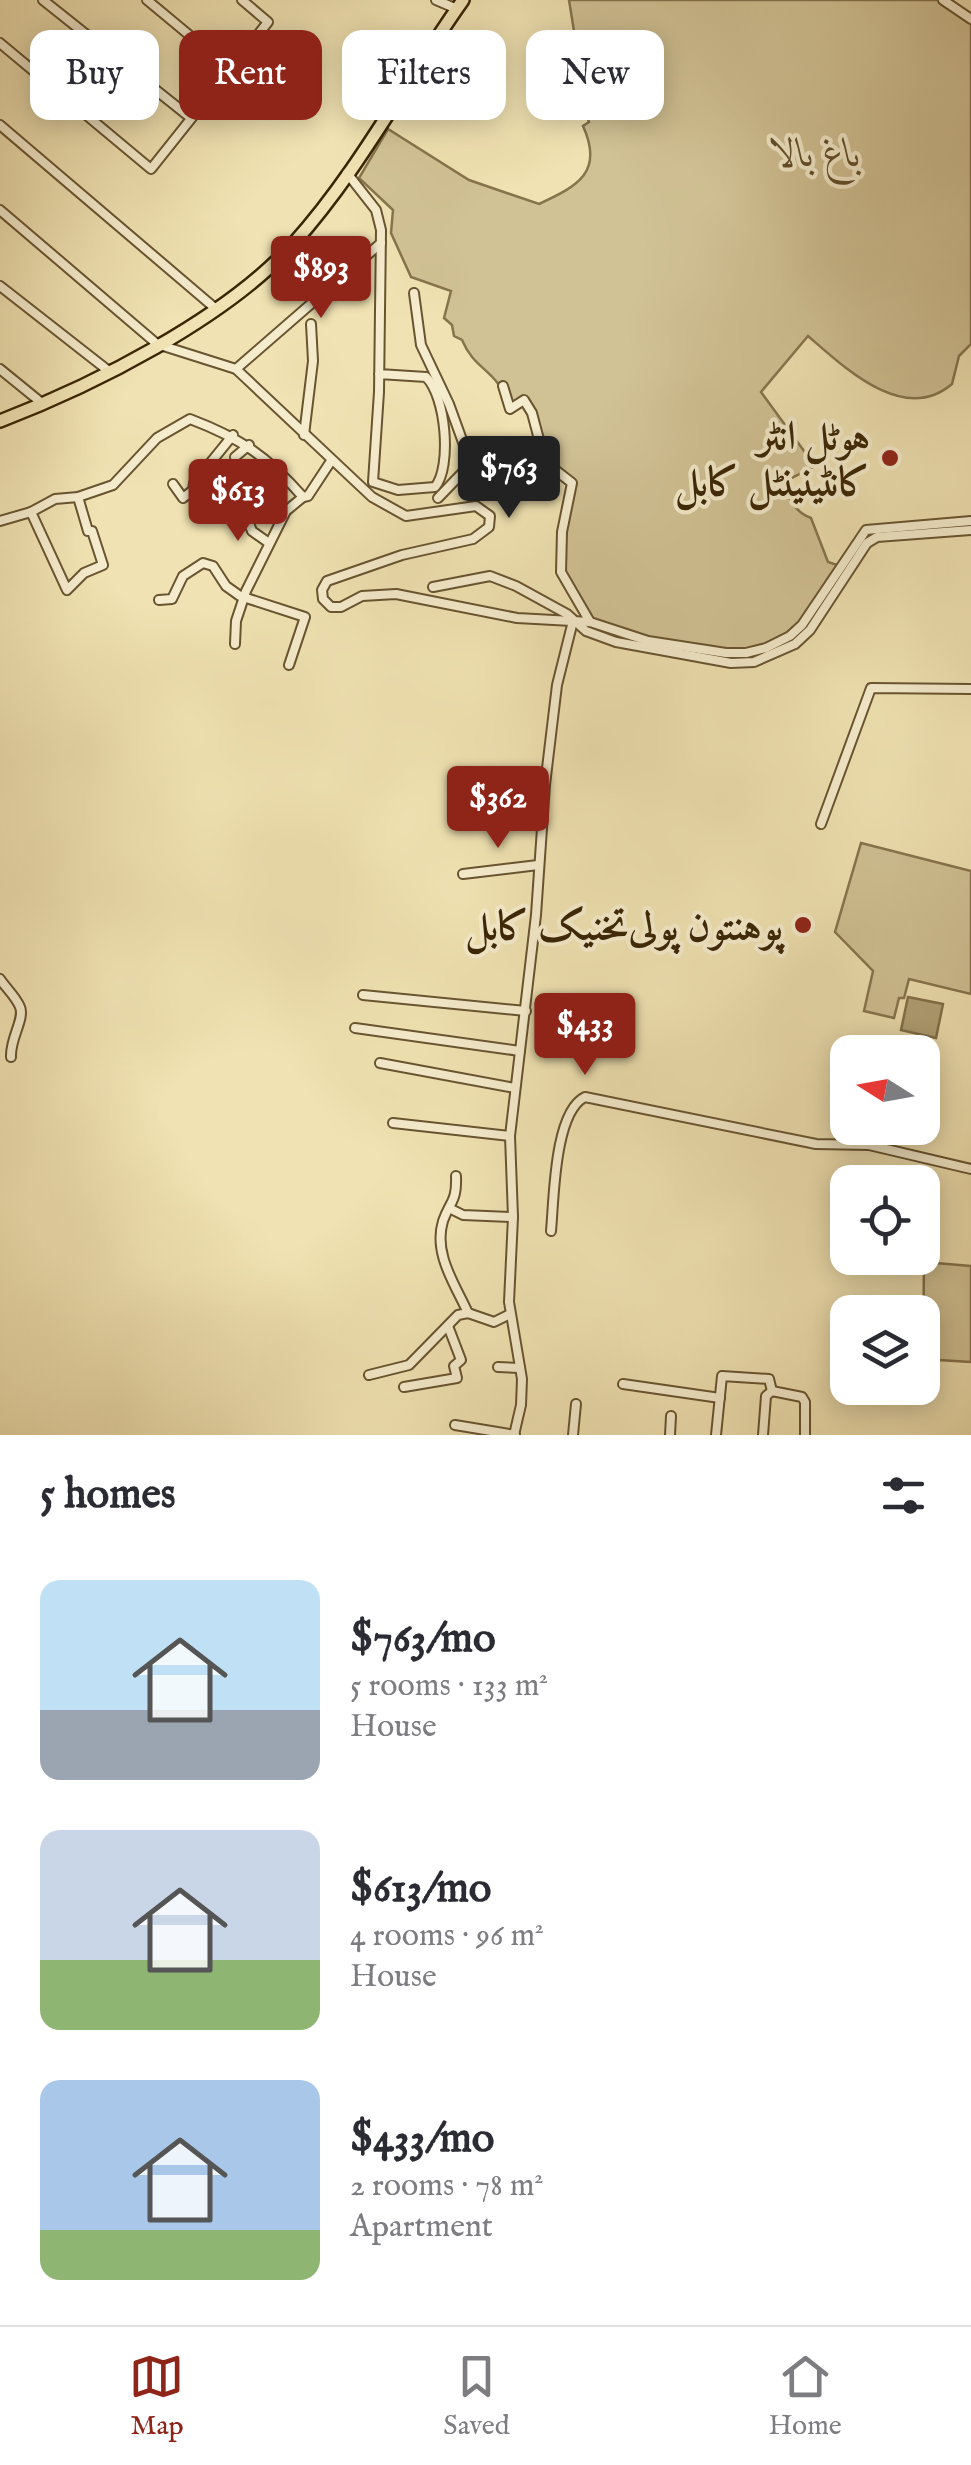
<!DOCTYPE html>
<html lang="en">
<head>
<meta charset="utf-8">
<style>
  :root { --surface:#fff; --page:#f7f7f7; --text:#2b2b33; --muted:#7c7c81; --line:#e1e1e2; --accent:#8f2418 }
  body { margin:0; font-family:"IM FELL English",Amiri,serif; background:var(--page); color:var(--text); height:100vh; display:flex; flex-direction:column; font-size:38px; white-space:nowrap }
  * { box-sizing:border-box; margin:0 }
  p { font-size:32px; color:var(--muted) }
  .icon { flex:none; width:55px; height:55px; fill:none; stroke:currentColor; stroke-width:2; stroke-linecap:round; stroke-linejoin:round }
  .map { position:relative; height:1435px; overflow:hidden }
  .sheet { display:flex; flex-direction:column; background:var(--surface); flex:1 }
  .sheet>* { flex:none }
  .banner { position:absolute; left:30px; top:30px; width:912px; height:90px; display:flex; gap:20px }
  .needle { width:65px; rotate:281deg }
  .fabs { position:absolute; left:830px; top:1035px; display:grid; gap:20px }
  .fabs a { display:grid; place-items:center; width:110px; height:110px; border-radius:20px; background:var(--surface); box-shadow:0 5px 25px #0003; font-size:50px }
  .price { position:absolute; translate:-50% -85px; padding:0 22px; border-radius:10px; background:var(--accent); color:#fff; font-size:32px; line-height:65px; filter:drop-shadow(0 2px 5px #0008) }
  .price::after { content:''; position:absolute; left:50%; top:60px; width:30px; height:22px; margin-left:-15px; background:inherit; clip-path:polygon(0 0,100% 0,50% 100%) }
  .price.current { background:#222; color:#fff }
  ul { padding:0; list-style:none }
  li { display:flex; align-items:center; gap:30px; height:250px; padding:0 40px }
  li span { display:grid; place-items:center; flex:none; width:280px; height:200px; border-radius:20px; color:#555 }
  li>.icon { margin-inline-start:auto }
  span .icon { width:120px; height:120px; fill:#fffc; stroke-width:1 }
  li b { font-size:42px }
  h2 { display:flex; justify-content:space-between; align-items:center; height:120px; padding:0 40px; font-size:42px }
  .tag { padding:0 35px; border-radius:20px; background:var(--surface); box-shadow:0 5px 25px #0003; font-size:35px; line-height:90px }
  .tag.current { background:var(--accent); color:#fff }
  .dock { display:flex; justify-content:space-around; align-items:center; height:140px; border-top:2px solid var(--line); background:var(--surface); font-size:28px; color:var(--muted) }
  .dock a { display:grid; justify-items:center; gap:5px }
  .dock .current { color:var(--accent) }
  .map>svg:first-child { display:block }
  .green { fill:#d1c295; stroke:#86744d; stroke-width:2.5 }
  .water { fill:#b2a277; stroke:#827049; stroke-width:2.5 }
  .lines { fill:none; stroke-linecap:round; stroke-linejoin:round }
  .minor-casing { stroke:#685430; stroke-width:12 }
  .primary-casing { stroke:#3a2505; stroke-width:16 }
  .minor { stroke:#f5eccd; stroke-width:8 }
  .primary { stroke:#f0e2b2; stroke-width:11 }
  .poi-dot { fill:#8f2418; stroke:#f5eccd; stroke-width:4 }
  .labels { text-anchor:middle; stroke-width:8; stroke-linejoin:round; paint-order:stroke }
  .park-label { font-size:40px; font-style:italic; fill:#604c29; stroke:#f5eccd }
  .poi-label { font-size:40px; font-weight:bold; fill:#3a2505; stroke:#f5eccd; text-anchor:end }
</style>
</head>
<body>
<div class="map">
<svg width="971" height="1435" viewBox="0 0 971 1435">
  <rect width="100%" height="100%" fill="#f0e2b2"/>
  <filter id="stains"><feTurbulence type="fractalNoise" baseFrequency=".002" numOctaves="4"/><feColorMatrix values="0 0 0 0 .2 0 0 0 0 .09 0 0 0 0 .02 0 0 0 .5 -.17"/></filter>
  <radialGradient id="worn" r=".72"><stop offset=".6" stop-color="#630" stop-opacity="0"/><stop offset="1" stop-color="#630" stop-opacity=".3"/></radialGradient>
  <g class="green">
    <path d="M 569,0 L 939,0 L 971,22 L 971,344 L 959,356 L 952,384 C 904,425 845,368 808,336 L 761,392 L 815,466 L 788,480 L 785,487 C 789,500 797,513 811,518 L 828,562 L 849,569 C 817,620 798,660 731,663 L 592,634 C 589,614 573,602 565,583 C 553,555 568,515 573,486 L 545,462 L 524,400 L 510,409 C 498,368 476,373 462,340 L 454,336 L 452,325 L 444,318 L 451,291 L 411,277 L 391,233 L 393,210 L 359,178 L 388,129 L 469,180 L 539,204 C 578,186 604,172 583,126 L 589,122 L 577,90 L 579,62 Z"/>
    <path d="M 861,843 L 971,871 L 971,994 L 909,979 L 904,998 L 899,998 L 894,1018 L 864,1011 L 873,971 L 835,932 Z"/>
    <path d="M 924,1262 L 971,1266 L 971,1362 L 923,1359 Z"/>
  </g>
  <path class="water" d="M 908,997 L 943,1004 L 936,1038 L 901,1030 Z"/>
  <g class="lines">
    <g class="minor-casing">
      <g id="minor">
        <path d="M 43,0 L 191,118"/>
        <path d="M 147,0 L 230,69"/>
        <path d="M 436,0 L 457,9"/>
        <path d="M 943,0 L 971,19"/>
        <path d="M 0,43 L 151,169 L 268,22 L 242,0"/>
        <path d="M 0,125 L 216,309"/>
        <path d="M 347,173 L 376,210 L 381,230 L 379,392 L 373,482 L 398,490 L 435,487 C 452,467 446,396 426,377 L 379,374"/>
        <path d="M 0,210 L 157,344 L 236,369 L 372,497 L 406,516 L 476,506 L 490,516 L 489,527 L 473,539 L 402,555 L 327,581 L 322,590 L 323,599 L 331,607 L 341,607 L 362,596 L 396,594 L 517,618 L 590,622 L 648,641 L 726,653 L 746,653 L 766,648 L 790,636 L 802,625 L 866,530 L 971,521"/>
        <path d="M 0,286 L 110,372"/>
        <path d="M 414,293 L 421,345 L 449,404 L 469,459 L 466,469 L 438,498"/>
        <path d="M 0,369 L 43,404"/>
        <path d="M 236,369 L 381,243"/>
        <path d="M 503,386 L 510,409 L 524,400 L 532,413 L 545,462 L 572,483 L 562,532 L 561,572 L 590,622"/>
        <path d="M 304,435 L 313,361 L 311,324"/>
        <path d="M 235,457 L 249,445"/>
        <path d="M 469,459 L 476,460 L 498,493"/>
        <path d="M 173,484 L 183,498 L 193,490 L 194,483 L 233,435"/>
        <path d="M 31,512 L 67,590 L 84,573 L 103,565 L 92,531 L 88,531 L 78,497"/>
        <path d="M 245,513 L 252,531 L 269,543"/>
        <path d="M 0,521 L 31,512 L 55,499 L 78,497 L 113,485 L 157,438 L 190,419 C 240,438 267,456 303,497 L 308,496 L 331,461"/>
        <path d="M 433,587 L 490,576 L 516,586 L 567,614 L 586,631 L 616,642 L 731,663 L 754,662 L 795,644 L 810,630 L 867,543 L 877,537 L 971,530"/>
        <path d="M 159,600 L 172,599 L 183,576 L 203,563 L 213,566 L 226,586 L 240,596 L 305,617 L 289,665"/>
        <path d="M 235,644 L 236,621 L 246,591 L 286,511 L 303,497"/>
        <path d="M 821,824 L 871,688 L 971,689"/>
        <path d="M 463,874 L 538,865"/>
        <path d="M 0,979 C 6,988 16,997 20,1007 C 25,1019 10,1038 11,1057"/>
        <path d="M 363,995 L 526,1011"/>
        <path d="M 355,1028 L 520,1051"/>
        <path d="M 380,1063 L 515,1088"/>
        <path d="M 393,1123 L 510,1136"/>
        <path d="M 456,1176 C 457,1202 450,1201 443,1221 C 433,1254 455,1284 468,1313"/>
        <path d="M 451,1209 L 463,1215 L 513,1217"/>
        <path d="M 551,1231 C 554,1200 554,1112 585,1097 L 816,1144 L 869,1145 L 971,1169"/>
        <path d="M 498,1367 L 520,1368"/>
        <path d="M 369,1375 L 409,1365 L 458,1315 L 468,1313 L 494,1322 L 510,1314"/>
        <path d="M 623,1384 L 720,1398"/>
        <path d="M 404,1387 L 457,1378 L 454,1366 L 461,1360 L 448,1326"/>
        <path d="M 455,1425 L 515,1435"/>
        <path d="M 514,1435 L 521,1405 L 522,1379 L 509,1302 L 513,1217 L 510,1136 L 536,915 L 545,785 L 557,685 L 573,621"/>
        <path d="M 573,1435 L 576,1404"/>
        <path d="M 670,1435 L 671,1416"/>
        <path d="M 716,1435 L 722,1376 L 769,1379 L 772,1391 L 802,1397 L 805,1402 L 805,1435"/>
        <path d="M 763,1435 L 766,1396 L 772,1391"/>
      </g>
    </g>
    <g class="primary-casing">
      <path id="primary" d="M 0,421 C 94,385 225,319 293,244 C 359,171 406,80 463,0"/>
    </g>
    <use href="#minor" class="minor"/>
    <use href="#primary" class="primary"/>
  </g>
  <g class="poi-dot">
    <circle cx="890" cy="458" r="10"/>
    <circle cx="803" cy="925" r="10"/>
  </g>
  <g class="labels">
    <g class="park-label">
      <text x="817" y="166">باغ بالا</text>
    </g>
    <g class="poi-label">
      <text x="870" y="449">ہوٹل انٹر<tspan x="870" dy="46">کانٹینینٹل کابل</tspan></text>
      <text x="783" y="939">پوهنتون پولی‌تخنیک کابل</text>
    </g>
  </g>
  <rect width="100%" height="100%" filter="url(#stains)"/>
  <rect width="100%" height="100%" fill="url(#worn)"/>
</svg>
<div class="fabs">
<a><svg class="needle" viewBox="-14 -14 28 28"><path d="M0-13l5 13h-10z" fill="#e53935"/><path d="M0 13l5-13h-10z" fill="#7c7c81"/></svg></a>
<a><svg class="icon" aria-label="locate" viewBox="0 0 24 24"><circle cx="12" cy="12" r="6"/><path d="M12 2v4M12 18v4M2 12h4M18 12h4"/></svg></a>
<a><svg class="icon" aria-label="layers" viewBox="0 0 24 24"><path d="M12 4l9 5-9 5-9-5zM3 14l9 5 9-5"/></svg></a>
</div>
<b class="price" style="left:321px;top:321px">$893</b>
<b class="price current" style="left:509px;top:521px">$763</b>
<b class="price" style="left:238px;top:544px">$613</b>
<b class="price" style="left:498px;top:851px">$362</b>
<b class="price" style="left:585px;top:1078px">$433</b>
<div class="banner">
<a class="tag">Buy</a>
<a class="tag current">Rent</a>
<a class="tag">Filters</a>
<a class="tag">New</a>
</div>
</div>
<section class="sheet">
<h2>5 homes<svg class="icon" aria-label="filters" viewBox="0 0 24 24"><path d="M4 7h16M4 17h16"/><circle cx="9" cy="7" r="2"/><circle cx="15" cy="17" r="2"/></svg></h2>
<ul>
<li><span style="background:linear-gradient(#bfe0f5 65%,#9aa5b1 0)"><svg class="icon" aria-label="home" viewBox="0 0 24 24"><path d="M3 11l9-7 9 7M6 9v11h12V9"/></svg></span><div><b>$763/mo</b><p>5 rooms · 133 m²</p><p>House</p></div></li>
<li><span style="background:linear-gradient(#c9d6e8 65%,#8fb573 0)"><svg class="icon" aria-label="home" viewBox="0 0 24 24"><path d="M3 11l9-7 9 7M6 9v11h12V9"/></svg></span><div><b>$613/mo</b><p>4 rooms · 96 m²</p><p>House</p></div></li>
<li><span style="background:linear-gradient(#a9c7e8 75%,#8fb573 0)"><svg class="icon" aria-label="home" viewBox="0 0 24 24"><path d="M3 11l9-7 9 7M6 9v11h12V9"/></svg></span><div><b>$433/mo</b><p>2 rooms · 78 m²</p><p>Apartment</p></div></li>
</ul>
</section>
<nav class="dock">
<a class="current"><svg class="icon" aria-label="map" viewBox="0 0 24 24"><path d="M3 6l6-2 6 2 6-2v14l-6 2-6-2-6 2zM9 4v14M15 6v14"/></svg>Map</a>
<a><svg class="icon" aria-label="saved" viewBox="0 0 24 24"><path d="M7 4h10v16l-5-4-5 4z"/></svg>Saved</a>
<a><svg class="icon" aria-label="home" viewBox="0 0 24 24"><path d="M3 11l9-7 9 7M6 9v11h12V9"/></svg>Home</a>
</nav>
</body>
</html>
